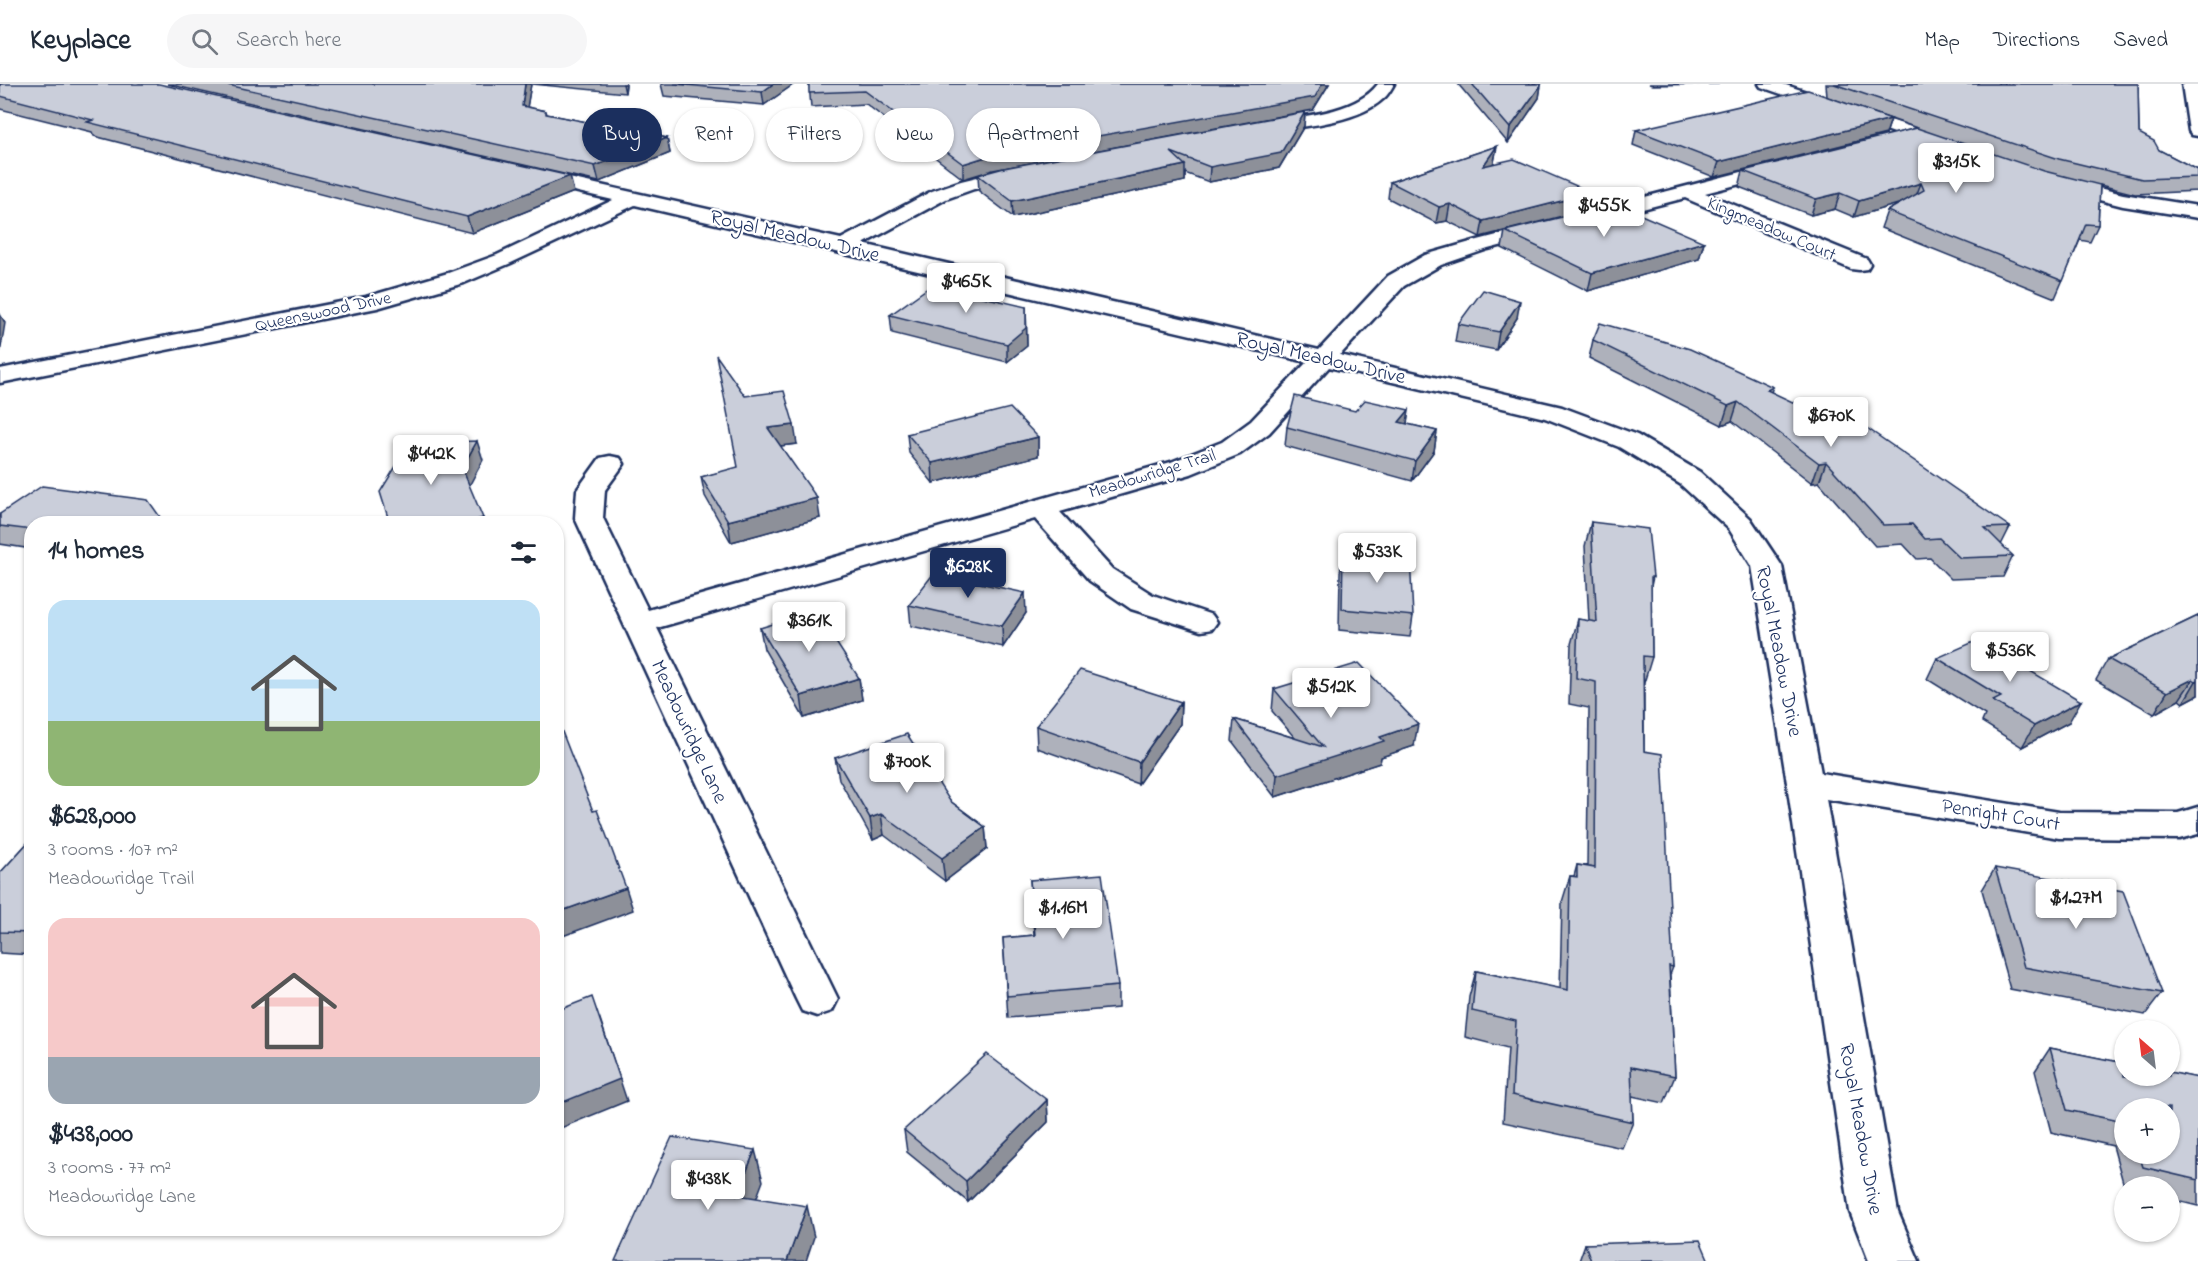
<!DOCTYPE html>
<html lang="en">
<head>
<meta charset="utf-8">
<style>
  :root { --surface:#fff; --page:#f6f6f7; --text:#1f2937; --muted:#747a83; --line:#e0e1e3; --accent:#1b2f5e }
  body { margin:0; font-family:"Indie Flower",sans-serif; background:var(--page); color:var(--text); height:100vh; display:flex; flex-direction:column; font-size:22px; white-space:nowrap }
  * { box-sizing:border-box; margin:0 }
  p { font-size:20px; color:var(--muted) }
  .icon { flex:none; width:33px; height:33px; fill:none; stroke:currentColor; stroke-width:2; stroke-linecap:round; stroke-linejoin:round }
  .map { position:relative; flex:1; overflow:hidden }
  .panel { position:absolute; left:24px; top:432px; width:540px; height:720px; display:flex; flex-direction:column; background:var(--surface); border-radius:24px; box-shadow:0 2px 4px #0004 }
  .panel>* { flex:none }
  .guide { position:absolute; left:582px; top:24px; width:570px; height:54px; display:flex; gap:12px }
  .needle { width:39px; rotate:332deg }
  .buttons { position:absolute; left:2114px; top:936px; display:grid; gap:12px }
  .buttons a { display:grid; place-items:center; width:66px; height:66px; border-radius:50%; background:var(--surface); box-shadow:0 2px 4px #0004; font-size:30px }
  .price { position:absolute; translate:-50% -51px; padding:0 14px; border-radius:6px; background:#fff; color:#222; font-size:20px; line-height:39px; filter:drop-shadow(0 2px 3px #0008) }
  .price::after { content:''; position:absolute; left:50%; top:36px; width:18px; height:14px; margin-left:-9px; background:inherit; clip-path:polygon(0 0,100% 0,50% 100%) }
  .price.selected { background:var(--accent); color:#fff }
  ul { padding:0; list-style:none }
  li { display:grid; align-content:center; gap:12px; height:318px; padding:0 24px }
  li span { display:grid; place-items:center; height:186px; border-radius:18px; color:#555 }
  li>.icon { margin-inline-start:auto }
  span .icon { width:108px; height:108px; fill:#fffc; stroke-width:1 }
  li b { font-size:26px }
  h2 { display:flex; justify-content:space-between; align-items:center; height:72px; padding:0 24px; font-size:26px }
  .pill { padding:0 21px; border-radius:27px; background:var(--surface); box-shadow:0 2px 4px #0004; font-size:21px; line-height:54px }
  .pill.selected { background:var(--accent); color:#fff }
  header { display:flex; align-items:center; gap:36px; box-sizing:border-box; height:84px; padding:0 30px; background:var(--surface); border-bottom:2px solid var(--line) }
  header strong { font-size:28px }
  nav { display:flex; gap:33px; margin-inline-start:auto; font-size:21px }
  .search { width:420px; height:54px; background:var(--page); display:flex; align-items:center; gap:15px; box-sizing:border-box; padding:0 21px; border-radius:33px; color:var(--muted); font-size:22px }
  .map>svg:first-child { display:block }
  .lines { fill:none; stroke-linecap:round; stroke-linejoin:round }
  .minor-casing { stroke:#1b2f5e; stroke-width:5 }
  .minor { fill:#fff; fill-rule:evenodd }
  .wall { fill:#aeb1bb; stroke:#1b2f5e; stroke-width:1.5; fill-rule:evenodd }
  .shaded-wall { fill:#8d9099; stroke:#1b2f5e; stroke-width:1.5 }
  .building { fill:#caceda; stroke:#1b2f5e; stroke-width:1.5 }
  .labels { text-anchor:middle; stroke-width:4.5; stroke-linejoin:round; paint-order:stroke }
  .far-street-label { font-size:18px; fill:#1b2f5e; stroke:#fff }
  .street-label { font-size:21px; fill:#1b2f5e; stroke:#fff }
</style>
</head>
<body>
<header>
<strong>Keyplace</strong>
<div class="search"><svg class="icon" aria-label="search" viewBox="0 0 24 24"><circle cx="10" cy="10" r="6"/><path d="M15 15l6 6"/></svg>Search here</div>
<nav><a>Map</a><a>Directions</a><a>Saved</a></nav>
</header>
<div class="map">
<svg width="2198" height="1177" viewBox="0 0 2198 1177">
  <rect width="100%" height="100%" fill="#fff"/>
  <filter id="ink" filterUnits="userSpaceOnUse"><feTurbulence type="fractalNoise" baseFrequency=".0167" numOctaves="2"/><feDisplacementMap in="SourceGraphic" scale="12" xChannelSelector="R" yChannelSelector="G"/><feConvolveMatrix kernelMatrix="1 2 1 2 8 2 1 2 1" color-interpolation-filters="sRGB"/></filter>
  <g filter="url(#ink)">
    <g class="lines">
      <g class="minor-casing">
        <g id="minor">
          <path d="M 1378,0 L 1394,0 C 1391,5 1388,11 1383,15 C 1356,40 1297,43 1262,48 L 1256,47 L 1253,43 L 1256,39 L 1262,38 C 1296,33 1356,30 1378,0 Z"/>
          <path d="M 1759,0 L 1783,0 L 1953,57 L 1956,61 L 1953,65 L 1941,65 L 1761,3 Z"/>
          <path d="M 2182,0 L 2198,0 L 2198,52 L 2192,51 L 2189,47 Z"/>
          <path d="M 1784,77 L 1791,79 L 1793,83 L 1791,87 L 1705,109 L 1867,175 L 1870,180 L 1867,185 L 1859,186 L 1851,185 L 1685,114 L 1488,165 L 1441,181 L 1404,202 L 1340,271 L 1562,323 L 1637,351 L 1700,388 L 1750,434 L 1782,482 L 1821,689 L 2059,728 L 2178,729 L 2198,723 L 2198,750 L 2179,755 L 2059,754 L 1826,715 L 1898,1128 L 1919,1177 L 1869,1177 L 1850,1128 L 1787,699 L 1752,482 L 1729,445 L 1680,400 L 1619,363 L 1545,334 L 1329,283 L 1269,349 L 1240,370 L 1191,390 L 1060,428 L 1112,485 L 1153,511 L 1212,531 L 1217,538 L 1212,545 L 1201,547 L 1131,525 L 1090,497 L 1035,435 L 657,544 L 838,915 L 832,927 L 817,932 L 802,927 L 796,915 L 575,434 L 577,406 L 600,374 L 610,372 L 620,374 L 624,380 L 605,406 L 603,434 L 648,526 L 1171,378 L 1222,358 L 1251,337 L 1307,278 L 635,121 L 511,179 L 464,199 L 377,224 L 0,299 L 0,285 L 366,213 L 448,189 L 497,171 L 613,116 L 522,95 L 520,91 L 522,87 L 529,85 L 841,155 L 932,107 L 961,97 L 1022,82 L 1029,84 L 1031,88 L 1029,92 L 974,105 L 946,115 L 863,160 L 1319,266 L 1388,192 L 1425,171 L 1474,157 Z"/>
          <path d="M 2055,93 L 2123,110 L 2198,122 L 2198,134 L 2123,122 L 2048,103 L 2045,99 L 2048,95 Z"/>
        </g>
      </g>
      <use href="#minor" class="minor"/>
    </g>
    <g class="wall">
      <path d="M 0,0 L 574,108 L 472,149 L 94,52 L 92,48 L 0,25 Z"/>
      <path d="M 167,0 L 531,0 L 527,23 L 546,27 L 547,30 L 667,54 L 670,69 L 599,98 Z"/>
      <path d="M 532,0 L 626,0 L 625,9 Z"/>
      <path d="M 661,0 L 794,0 L 764,21 L 664,12 Z"/>
      <path d="M 809,0 L 1329,0 L 1313,26 L 1065,72 L 1305,28 L 1304,42 L 1279,84 L 1209,98 L 1185,89 L 1185,97 L 1013,133 L 979,107 L 978,91 L 1004,84 L 993,86 L 963,95 L 866,20 L 811,23 Z"/>
      <path d="M 1458,0 L 1541,0 L 1541,1 L 1539,14 L 1508,59 Z"/>
      <path d="M 1649,0 L 1719,0 L 1652,1 Z"/>
      <path d="M 1826,0 L 2138,0 L 2139,49 L 2159,66 L 2198,86 L 2198,107 L 2135,110 L 2100,101 L 2098,141 L 2090,158 L 2080,156 L 2055,214 L 1881,144 L 1887,127 L 1901,119 L 1854,133 L 1835,125 L 1811,131 L 1739,103 L 1743,87 L 1917,44 L 1827,13 Z"/>
      <path d="M 1891,35 L 1886,50 L 1714,93 L 1633,61 L 1636,46 Z"/>
      <path d="M 1497,62 L 1494,78 L 1493,80 L 1590,125 L 1480,153 L 1447,137 L 1436,139 L 1388,114 L 1390,98 Z"/>
      <path d="M 1505,147 L 1704,158 L 1699,175 L 1588,207 L 1502,164 Z"/>
      <path d="M 1026,223 L 1027,262 L 1007,278 L 892,249 L 890,231 Z"/>
      <path d="M 1517,234 L 1496,266 L 1455,258 L 1458,240 Z"/>
      <path d="M 1593,256 L 1773,303 L 1771,308 L 2010,443 L 2001,461 L 2013,472 L 2003,493 L 1951,495 L 1930,474 L 1917,475 L 1903,460 L 1875,462 L 1819,398 L 1812,399 L 1732,337 L 1722,341 L 1589,274 Z"/>
      <path d="M 745,312 L 797,360 L 780,362 L 820,434 L 731,458 L 705,412 L 701,393 L 738,384 Z"/>
      <path d="M 1409,326 L 1407,340 L 1437,347 L 1434,367 L 1412,397 L 1285,362 L 1287,343 L 1355,327 Z"/>
      <path d="M 907,350 L 1038,353 L 1038,372 L 933,399 L 909,369 Z"/>
      <path d="M 0,430 L 32,440 L 32,465 L 0,460 Z"/>
      <path d="M 1591,438 L 1653,493 L 1651,502 L 1652,573 L 1644,599 L 1644,667 L 1673,883 L 1670,891 L 1675,992 L 1664,1019 L 1632,1012 L 1633,1038 L 1622,1064 L 1503,1038 L 1508,964 L 1465,953 L 1469,913 L 1476,887 L 1560,905 L 1562,818 L 1570,792 L 1574,792 L 1577,781 L 1587,782 L 1589,624 L 1569,620 L 1571,560 L 1578,535 L 1589,537 L 1585,462 Z"/>
      <path d="M 1343,468 L 1413,532 L 1410,553 L 1339,546 L 1340,489 Z"/>
      <path d="M 909,521 L 1026,529 L 1003,563 L 911,542 Z"/>
      <path d="M 2198,532 L 2198,611 L 2183,619 L 2179,616 L 2154,630 L 2096,596 L 2108,575 Z"/>
      <path d="M 760,544 L 859,594 L 862,616 L 804,634 L 764,565 Z"/>
      <path d="M 1937,574 L 2069,638 L 2022,663 L 1982,638 L 1985,631 L 1927,595 Z"/>
      <path d="M 1274,605 L 1414,662 L 1381,673 L 1380,679 L 1275,713 L 1232,657 L 1234,635 L 1295,654 L 1272,627 Z"/>
      <path d="M 1181,618 L 1180,640 L 1138,700 L 1037,664 L 1036,642 Z"/>
      <path d="M 835,674 L 950,717 L 985,743 L 987,765 L 945,797 L 884,751 L 873,756 L 839,695 Z"/>
      <path d="M 32,754 L 32,871 L 0,869 L 0,789 Z"/>
      <path d="M 1995,784 L 2162,909 L 2145,931 L 2010,905 L 1982,806 Z"/>
      <path d="M 1030,796 L 1118,902 L 1118,924 L 1008,934 L 1003,854 L 1034,851 Z"/>
      <path d="M 2050,964 L 2198,994 L 2198,1122 L 2169,1115 L 2169,1102 L 2124,1102 L 2113,1062 L 2051,1048 L 2035,987 ZM 2124,1024 L 2169,1070 L 2124,1070 Z"/>
      <path d="M 1047,1016 L 1048,1038 L 968,1118 L 907,1068 L 904,1046 Z"/>
      <path d="M 1585,1160 L 1709,1177 L 1579,1177 Z"/>
    </g>
    <g class="shaded-wall">
      <path d="M 525,0 L 531,0 L 525,36 L 522,22 Z"/>
      <path d="M 623,0 L 626,0 L 625,9 Z"/>
      <path d="M 773,0 L 794,0 L 764,21 L 762,8 Z"/>
      <path d="M 1322,0 L 1329,0 L 1313,26 L 993,86 L 963,95 L 963,80 L 992,71 Z"/>
      <path d="M 1541,1 L 1539,14 L 1508,59 L 1510,44 Z"/>
      <path d="M 1305,28 L 1304,42 L 1279,84 L 1209,98 L 1210,83 Z"/>
      <path d="M 1891,35 L 1886,50 L 1714,93 L 1719,78 Z"/>
      <path d="M 667,54 L 670,69 L 599,98 L 595,82 Z"/>
      <path d="M 1497,62 L 1494,78 L 1481,97 L 1483,82 Z"/>
      <path d="M 1185,81 L 1185,97 L 1013,133 L 1012,117 Z"/>
      <path d="M 570,92 L 574,108 L 472,149 L 467,133 Z"/>
      <path d="M 1921,99 L 1915,115 L 1854,133 L 1859,117 Z"/>
      <path d="M 1593,109 L 1590,125 L 1480,153 L 1483,137 Z"/>
      <path d="M 1840,109 L 1835,125 L 1811,131 L 1816,115 Z"/>
      <path d="M 1450,120 L 1447,137 L 1436,139 L 1439,123 Z"/>
      <path d="M 1704,158 L 1699,175 L 1588,207 L 1592,189 Z"/>
      <path d="M 1520,217 L 1517,234 L 1496,266 L 1499,248 Z"/>
      <path d="M 1026,223 L 1027,262 L 1007,278 L 1007,260 Z"/>
      <path d="M 0,230 L 5,239 L 0,270 Z"/>
      <path d="M 1738,318 L 1732,337 L 1722,341 L 1728,322 Z"/>
      <path d="M 1409,326 L 1406,345 L 1399,338 Z"/>
      <path d="M 794,341 L 797,360 L 771,363 L 768,344 Z"/>
      <path d="M 1437,347 L 1434,367 L 1412,397 L 1415,377 Z"/>
      <path d="M 1038,353 L 1038,372 L 933,399 L 932,379 Z"/>
      <path d="M 477,357 L 483,376 L 468,404 L 462,384 Z"/>
      <path d="M 1826,378 L 1819,398 L 1812,399 L 1819,379 Z"/>
      <path d="M 817,414 L 820,434 L 731,458 L 728,437 Z"/>
      <path d="M 483,434 L 484,440 L 463,440 Z"/>
      <path d="M 1025,509 L 1026,529 L 1003,563 L 1002,542 Z"/>
      <path d="M 859,594 L 862,616 L 804,634 L 801,612 Z"/>
      <path d="M 2193,595 L 2179,616 L 2154,630 L 2167,608 Z"/>
      <path d="M 2198,596 L 2198,611 L 2183,619 L 2196,597 Z"/>
      <path d="M 2081,617 L 2069,638 L 2022,663 L 2034,642 Z"/>
      <path d="M 1181,618 L 1180,640 L 1138,700 L 1139,678 Z"/>
      <path d="M 1418,640 L 1414,662 L 1381,673 L 1380,679 L 1275,713 L 1277,691 L 1380,653 Z"/>
      <path d="M 881,730 L 884,751 L 873,756 L 870,734 Z"/>
      <path d="M 985,743 L 987,765 L 945,797 L 942,774 Z"/>
      <path d="M 626,804 L 633,826 L 560,853 L 556,844 L 556,829 Z"/>
      <path d="M 600,935 L 627,1017 L 556,1046 L 556,1021 Z"/>
      <path d="M 1047,1016 L 1048,1038 L 968,1118 L 966,1097 Z"/>
      <path d="M 755,1066 L 763,1097 L 746,1142 L 737,1111 Z"/>
      <path d="M 807,1122 L 814,1153 L 806,1177 L 787,1177 Z"/>
    </g>
    <g class="building">
      <path d="M 0,0 L 159,0 L 570,92 L 467,133 L 87,38 L 93,36 L 0,12 Z"/>
      <path d="M 223,0 L 525,0 L 522,22 L 546,27 L 546,30 L 667,54 L 595,82 Z"/>
      <path d="M 674,0 L 773,0 L 762,8 Z"/>
      <path d="M 809,0 L 1322,0 L 1315,13 L 992,71 L 963,80 L 865,7 L 809,9 Z"/>
      <path d="M 1472,0 L 1541,0 L 1541,1 L 1510,44 Z"/>
      <path d="M 1834,0 L 2138,0 L 2139,49 L 2154,57 L 2159,66 L 2198,86 L 2198,93 L 2142,95 L 2059,75 Z"/>
      <path d="M 1808,6 L 1891,35 L 1719,78 L 1636,46 Z"/>
      <path d="M 1305,28 L 1281,69 L 1210,83 L 1171,68 L 1185,81 L 1012,117 L 978,91 L 1004,84 Z"/>
      <path d="M 1917,44 L 2044,87 L 2100,101 L 2098,141 L 2086,140 L 2063,197 L 1887,127 L 1924,106 L 1921,99 L 1859,117 L 1840,109 L 1816,115 L 1743,87 Z"/>
      <path d="M 1497,62 L 1483,82 L 1514,75 L 1593,109 L 1483,137 L 1450,120 L 1439,123 L 1390,98 Z"/>
      <path d="M 1616,120 L 1704,158 L 1592,189 L 1505,147 Z"/>
      <path d="M 932,201 L 1026,223 L 1026,244 L 1007,260 L 890,231 Z"/>
      <path d="M 1483,206 L 1520,217 L 1499,248 L 1458,240 Z"/>
      <path d="M 1600,239 L 1690,265 L 1773,303 L 1767,306 L 1850,345 L 1864,342 L 2010,443 L 1985,444 L 2013,472 L 1960,474 L 1939,454 L 1925,455 L 1912,440 L 1883,441 L 1826,378 L 1819,379 L 1738,318 L 1728,322 L 1593,256 Z"/>
      <path d="M 716,271 L 745,312 L 784,307 L 794,341 L 768,344 L 817,414 L 728,437 L 701,393 L 738,383 Z"/>
      <path d="M 1295,312 L 1355,327 L 1365,316 L 1409,326 L 1399,338 L 1437,347 L 1415,377 L 1287,343 Z"/>
      <path d="M 1010,324 L 1038,353 L 932,379 L 907,350 Z"/>
      <path d="M 477,357 L 462,384 L 483,434 L 463,440 L 390,440 L 380,408 L 406,366 L 410,366 L 415,359 Z"/>
      <path d="M 42,402 L 148,416 L 165,440 L 32,440 L 32,446 L 0,442 L 0,430 Z"/>
      <path d="M 1591,438 L 1648,445 L 1653,493 L 1651,493 L 1652,573 L 1643,572 L 1644,667 L 1662,670 L 1673,883 L 1669,882 L 1675,992 L 1631,983 L 1633,1038 L 1512,1011 L 1516,937 L 1472,927 L 1476,887 L 1568,906 L 1570,792 L 1577,793 L 1577,781 L 1595,784 L 1596,598 L 1576,594 L 1578,535 L 1597,538 Z"/>
      <path d="M 1343,468 L 1410,473 L 1413,532 L 1342,525 Z"/>
      <path d="M 934,489 L 1025,509 L 1002,542 L 909,521 Z"/>
      <path d="M 816,527 L 859,594 L 801,612 L 760,544 Z"/>
      <path d="M 2198,532 L 2198,596 L 2196,597 L 2193,595 L 2167,608 L 2108,575 Z"/>
      <path d="M 1978,556 L 2081,617 L 2034,642 L 1993,617 L 2001,613 L 1937,574 Z"/>
      <path d="M 1359,579 L 1418,640 L 1380,653 L 1384,657 L 1277,691 L 1234,635 L 1323,663 L 1274,605 Z"/>
      <path d="M 1080,586 L 1181,618 L 1139,678 L 1036,642 Z"/>
      <path d="M 559,640 L 593,727 L 597,726 L 626,804 L 556,829 L 556,641 Z"/>
      <path d="M 907,650 L 950,717 L 985,743 L 942,774 L 881,730 L 870,734 L 835,674 Z"/>
      <path d="M 32,754 L 32,849 L 0,848 L 0,789 Z"/>
      <path d="M 1995,784 L 2123,807 L 2162,909 L 2024,883 Z"/>
      <path d="M 1102,790 L 1118,902 L 1007,912 L 1003,854 L 1035,851 L 1030,796 Z"/>
      <path d="M 592,913 L 620,995 L 556,1021 L 556,927 Z"/>
      <path d="M 2050,964 L 2124,979 L 2124,992 L 2169,992 L 2169,988 L 2198,994 L 2198,1096 L 2143,1083 L 2139,1070 L 2169,1070 L 2169,1024 L 2124,1024 L 2124,1038 L 2067,1026 Z"/>
      <path d="M 987,970 L 1047,1016 L 966,1097 L 904,1046 Z"/>
      <path d="M 672,1053 L 755,1066 L 737,1111 L 807,1122 L 787,1177 L 615,1177 Z"/>
      <path d="M 1700,1156 L 1709,1177 L 1591,1177 L 1585,1160 Z"/>
    </g>
  </g>
  <g class="labels">
    <g class="far-street-label">
      <text transform="translate(1772 144) rotate(23)" y="6">Kingmeadow Court</text>
      <text transform="translate(323 227) rotate(-12)" y="6">Queenswood Drive</text>
      <text transform="translate(1152 389) rotate(-17)" y="6">Meadowridge Trail</text>
    </g>
    <g class="street-label">
      <text transform="translate(795 151) rotate(13)" y="7">Royal Meadow Drive</text>
      <text transform="translate(1321 273) rotate(13)" y="7">Royal Meadow Drive</text>
      <text transform="translate(1780 567) rotate(79)" y="7">Royal Meadow Drive</text>
      <text transform="translate(690 647) rotate(65)" y="7">Meadowridge Lane</text>
      <text transform="translate(2001 730) rotate(9)" y="7">Penright Court</text>
      <text transform="translate(1862 1045) rotate(80)" y="7">Royal Meadow Drive</text>
    </g>
  </g>
</svg>
<div class="buttons">
<a><svg class="needle" viewBox="-14 -14 28 28"><path d="M0-13l5 13h-10z" fill="#e53935"/><path d="M0 13l5-13h-10z" fill="#747a83"/></svg></a>
<a>+</a>
<a>−</a>
</div>
<b class="price" style="left:1956px;top:110px">$315K</b>
<b class="price" style="left:1604px;top:154px">$455K</b>
<b class="price" style="left:966px;top:230px">$465K</b>
<b class="price" style="left:1831px;top:364px">$670K</b>
<b class="price" style="left:431px;top:402px">$442K</b>
<b class="price" style="left:1377px;top:500px">$533K</b>
<b class="price selected" style="left:968px;top:515px">$628K</b>
<b class="price" style="left:809px;top:569px">$361K</b>
<b class="price" style="left:2010px;top:599px">$536K</b>
<b class="price" style="left:1331px;top:635px">$512K</b>
<b class="price" style="left:907px;top:710px">$700K</b>
<b class="price" style="left:2076px;top:846px">$1.27M</b>
<b class="price" style="left:1063px;top:856px">$1.16M</b>
<b class="price" style="left:708px;top:1127px">$438K</b>
<div class="guide">
<a class="pill selected">Buy</a>
<a class="pill">Rent</a>
<a class="pill">Filters</a>
<a class="pill">New</a>
<a class="pill">Apartment</a>
</div>
<section class="panel">
<h2>14 homes<svg class="icon" aria-label="filters" viewBox="0 0 24 24"><path d="M4 7h16M4 17h16"/><circle cx="9" cy="7" r="2"/><circle cx="15" cy="17" r="2"/></svg></h2>
<ul>
<li><span style="background:linear-gradient(#bfe0f5 65%,#8fb573 0)"><svg class="icon" aria-label="home" viewBox="0 0 24 24"><path d="M3 11l9-7 9 7M6 9v11h12V9"/></svg></span><div><b>$628,000</b><p>3 rooms · 107 m²</p><p>Meadowridge Trail</p></div></li>
<li><span style="background:linear-gradient(#f6c9c9 75%,#9aa5b1 0)"><svg class="icon" aria-label="home" viewBox="0 0 24 24"><path d="M3 11l9-7 9 7M6 9v11h12V9"/></svg></span><div><b>$438,000</b><p>3 rooms · 77 m²</p><p>Meadowridge Lane</p></div></li>
</ul>
</section>
</div>
</body>
</html>
